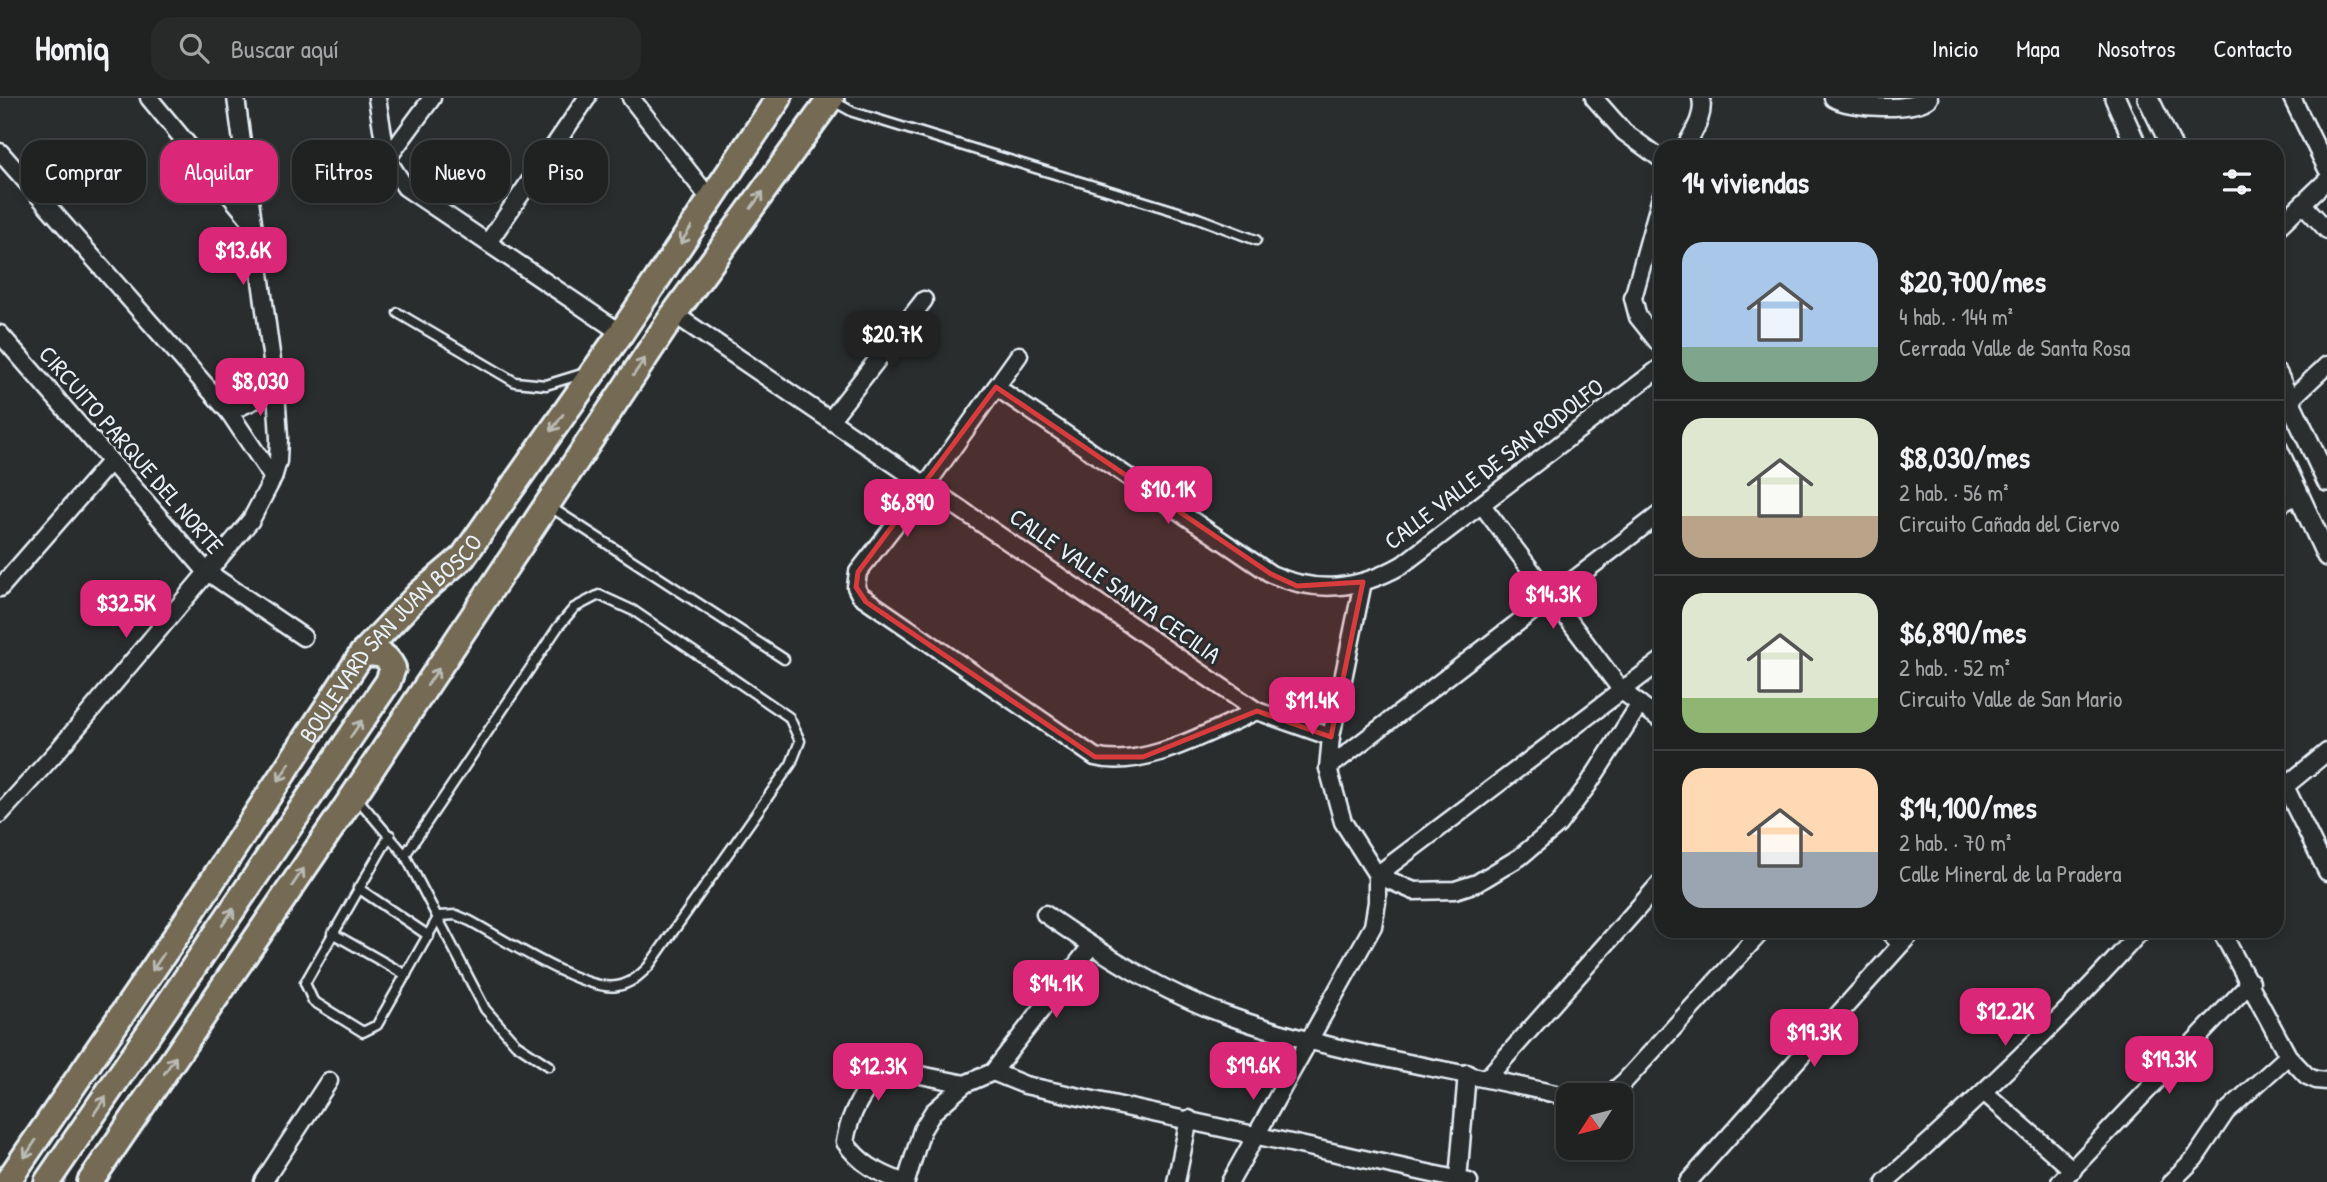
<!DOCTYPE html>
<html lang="es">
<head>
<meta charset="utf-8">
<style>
  :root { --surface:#202222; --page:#282a2a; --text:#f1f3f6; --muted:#a2a4a5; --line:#3d3f40; --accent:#db2777 }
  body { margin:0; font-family:"Patrick Hand",sans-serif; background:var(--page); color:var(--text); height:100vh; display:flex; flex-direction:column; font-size:26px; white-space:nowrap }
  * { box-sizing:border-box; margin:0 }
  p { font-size:23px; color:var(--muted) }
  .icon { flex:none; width:38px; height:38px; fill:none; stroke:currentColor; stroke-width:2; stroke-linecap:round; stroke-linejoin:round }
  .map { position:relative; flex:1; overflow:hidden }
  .side { position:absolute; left:1654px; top:42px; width:630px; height:798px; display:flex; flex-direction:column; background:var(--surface); border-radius:21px; box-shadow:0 4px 10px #0003,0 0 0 2px var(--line) }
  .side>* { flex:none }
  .banner { position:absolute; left:21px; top:42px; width:665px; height:63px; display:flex; gap:14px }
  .needle { width:46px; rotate:234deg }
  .buttons { position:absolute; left:1556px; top:985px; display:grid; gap:14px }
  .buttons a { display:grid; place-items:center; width:77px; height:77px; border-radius:14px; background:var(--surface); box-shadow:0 4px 10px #0003,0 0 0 2px var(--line); font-size:35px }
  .price { position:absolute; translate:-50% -60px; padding:0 16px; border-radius:14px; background:var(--accent); color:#fff; font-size:23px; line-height:46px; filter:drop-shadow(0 2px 4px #0008) }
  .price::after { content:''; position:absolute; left:50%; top:42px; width:21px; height:16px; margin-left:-10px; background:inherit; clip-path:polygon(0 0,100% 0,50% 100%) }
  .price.current { background:#222; color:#fff }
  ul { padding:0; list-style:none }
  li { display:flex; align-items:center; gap:21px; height:175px; padding:0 28px }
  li+li { border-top:2px solid var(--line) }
  li span { display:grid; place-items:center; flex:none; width:196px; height:140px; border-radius:21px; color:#555 }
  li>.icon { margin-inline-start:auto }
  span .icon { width:84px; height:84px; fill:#fffc; stroke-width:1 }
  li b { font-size:30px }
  h2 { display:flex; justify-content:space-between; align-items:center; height:84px; padding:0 28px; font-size:30px }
  .pill { padding:0 24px; border-radius:21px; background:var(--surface); box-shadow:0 4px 10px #0003,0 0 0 2px var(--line); font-size:24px; line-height:63px }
  .pill.current { background:var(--accent); color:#fff }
  header { display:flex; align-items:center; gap:42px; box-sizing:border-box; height:98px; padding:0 35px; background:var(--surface); border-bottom:2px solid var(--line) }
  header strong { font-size:33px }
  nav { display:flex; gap:38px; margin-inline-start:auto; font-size:24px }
  .search { width:490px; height:63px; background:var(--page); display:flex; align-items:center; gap:18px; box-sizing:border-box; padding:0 24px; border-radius:21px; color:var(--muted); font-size:26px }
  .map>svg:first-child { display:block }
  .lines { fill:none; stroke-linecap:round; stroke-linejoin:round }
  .service-casing { stroke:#e8f1f8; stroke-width:13 }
  .minor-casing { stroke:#e8f1f8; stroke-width:21 }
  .tertiary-casing { stroke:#e8f1f8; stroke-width:24 }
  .primary-casing { stroke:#e8f1f8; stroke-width:30 }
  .service { stroke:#2a2d2e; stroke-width:8 }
  .minor { stroke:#2a2d2e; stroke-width:16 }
  .tertiary { stroke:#2a2d2e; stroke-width:19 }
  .primary { stroke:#746b52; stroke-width:24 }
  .oneway { stroke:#babbb6 }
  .marked { fill:#d83c3d; fill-opacity:0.2; stroke:#d83c3d; stroke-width:5; stroke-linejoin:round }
  .labels { text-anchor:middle; stroke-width:6; stroke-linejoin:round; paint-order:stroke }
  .street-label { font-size:24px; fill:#e8f1f8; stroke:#2a2d2e }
</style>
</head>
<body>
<header>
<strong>Homiq</strong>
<div class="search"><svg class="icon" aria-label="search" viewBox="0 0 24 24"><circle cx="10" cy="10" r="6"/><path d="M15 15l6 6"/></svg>Buscar aquí</div>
<nav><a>Inicio</a><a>Mapa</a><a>Nosotros</a><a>Contacto</a></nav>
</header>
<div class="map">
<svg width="2327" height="1084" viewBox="0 0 2327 1084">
  <rect width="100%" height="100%" fill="#2a2d2e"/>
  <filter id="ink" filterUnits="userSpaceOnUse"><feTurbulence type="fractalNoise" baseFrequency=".0143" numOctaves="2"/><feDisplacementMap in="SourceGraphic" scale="14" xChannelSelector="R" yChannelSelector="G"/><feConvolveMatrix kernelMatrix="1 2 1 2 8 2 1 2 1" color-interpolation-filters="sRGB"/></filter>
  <g filter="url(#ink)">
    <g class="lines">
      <g class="service-casing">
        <g id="service">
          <path d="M 833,3 L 853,14 L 1198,120 L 1256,142"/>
          <path d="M 398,215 L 515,284 L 546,287 L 585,275"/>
          <path d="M 549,408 L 784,561"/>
          <path d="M 356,699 L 405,757 L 485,911 L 516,946 L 549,968"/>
          <path d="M 390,737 L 305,885 L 313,903 L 363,934 L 377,927 L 439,818 L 456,817 L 470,823 C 502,840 584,894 617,888 C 630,886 639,878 648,869 L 791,666 L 800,643 L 789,619 L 634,513 L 599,497 L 574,510 L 558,529 L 405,757"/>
          <path d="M 358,790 L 429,838"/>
          <path d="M 332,835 L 406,877"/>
        </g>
      </g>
      <g class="minor-casing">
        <g id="minor">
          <path d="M 149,0 L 252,124"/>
          <path d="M 377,0 L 387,61 L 405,89 L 621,235"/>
          <path d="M 631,0 L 710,101"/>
          <path d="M 1594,0 L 1624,34 L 1661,61"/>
          <path d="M 1833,0 C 1849,11 1916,13 1929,0"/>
          <path d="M 2292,0 L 2327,71"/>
          <path d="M 1685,49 C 1694,33 1705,18 1701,0"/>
          <path d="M 0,54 L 229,314 L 273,380"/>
          <path d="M 387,61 L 432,0"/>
          <path d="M 1661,99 L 1633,200 L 1638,219 L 1661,248"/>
          <path d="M 2303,106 L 2327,132"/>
          <path d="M 2277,130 L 2327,82"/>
          <path d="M 489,143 L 587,0"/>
          <path d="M 674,216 L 1257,613 L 1331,639"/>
          <path d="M 0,236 L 206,473 L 303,539"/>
          <path d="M 1019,257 L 927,386 L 858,474 L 856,489 L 860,497 L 1095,659 C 1145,672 1211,632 1257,613"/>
          <path d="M 996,289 L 1271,476 C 1316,496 1358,492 1402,467 L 1661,269"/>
          <path d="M 2289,303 L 2327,267"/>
          <path d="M 229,314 L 276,292"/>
          <path d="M 831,321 L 924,202"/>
          <path d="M 1482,407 L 1622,593 L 1661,622"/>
          <path d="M 2277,408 L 2299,396"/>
          <path d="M 1363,484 L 1331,639 L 1328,670 L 1343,724 L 1377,777 L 1414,793 L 1455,792 L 1477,785 L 1520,759 L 1558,727 L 1588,687 L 1640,606"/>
          <path d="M 0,490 L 110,364"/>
          <path d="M 1328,670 L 1661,415"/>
          <path d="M 2277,672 L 2327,774"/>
          <path d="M 2277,695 L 2327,654"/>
          <path d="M 0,716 L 59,651 L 251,422 L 273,380 L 278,363 L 279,340 L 276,292 L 236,0"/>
          <path d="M 1377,777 L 1661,563"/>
          <path d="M 1045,816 C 1101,855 1162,894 1226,917 C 1336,957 1455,971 1568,999"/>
          <path d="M 1888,833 L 1901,846"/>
          <path d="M 2221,833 L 2288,958 L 2307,978 L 2316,982 L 2327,983"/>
          <path d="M 993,974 L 1025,987 L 1469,1084"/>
          <path d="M 1488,979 L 1661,784"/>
          <path d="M 1985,995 L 2073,1072"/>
          <path d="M 1608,998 L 1625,983 L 1762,833"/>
          <path d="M 1458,1082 L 1467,975"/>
          <path d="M 263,1084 L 329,983"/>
          <path d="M 902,1084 C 877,1074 860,1066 845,1044 C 850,1013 864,991 886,970 L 965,986"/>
          <path d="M 906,1084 L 922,1032 L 933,1014 L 965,986 L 993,974 L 1091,848"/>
          <path d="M 1176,1084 L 1189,1021"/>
          <path d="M 1230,1084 L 1373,828 L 1377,804 L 1377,777"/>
          <path d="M 1688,1084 L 1913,833"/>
          <path d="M 1885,1084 C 1975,1004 2061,923 2141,833"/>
          <path d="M 2060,1084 L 2251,884"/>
          <path d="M 2171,1084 L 2195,1060 L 2226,1014 L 2288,958"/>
        </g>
      </g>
      <g class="tertiary-casing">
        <g id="tertiary">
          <path d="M 2115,0 L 2137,49"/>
          <path d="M 2148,0 L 2172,49"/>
          <path d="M 2277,276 L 2327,383"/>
          <path d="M 2277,350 L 2327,458"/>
        </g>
      </g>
      <g class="primary-casing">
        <g id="primary">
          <path id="s1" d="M 7,1084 L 178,835 L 362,556 L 419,496 L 463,459 L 621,235 L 779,0"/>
          <path d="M 47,1084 L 388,584 L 393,570 C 385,554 378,555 362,556"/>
          <path d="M 90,1084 L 354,697 L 674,216 L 831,0"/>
        </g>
      </g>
      <use href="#service" class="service"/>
      <use href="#minor" class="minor"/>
      <use href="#tertiary" class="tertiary"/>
      <use href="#primary" class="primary"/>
    </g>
    <defs><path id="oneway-shaft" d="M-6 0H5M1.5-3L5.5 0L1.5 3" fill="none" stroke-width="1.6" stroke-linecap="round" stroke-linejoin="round" transform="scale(1.75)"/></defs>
    <g class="oneway">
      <use href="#oneway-shaft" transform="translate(757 102) rotate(-54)"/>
      <use href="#oneway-shaft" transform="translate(686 137) rotate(123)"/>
      <use href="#oneway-shaft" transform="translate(639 269) rotate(-56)"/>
      <use href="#oneway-shaft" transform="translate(557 325) rotate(125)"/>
      <use href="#oneway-shaft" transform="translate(433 579) rotate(-56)"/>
      <use href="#oneway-shaft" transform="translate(356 631) rotate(-56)"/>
      <use href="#oneway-shaft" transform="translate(284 674) rotate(123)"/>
      <use href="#oneway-shaft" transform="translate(298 779) rotate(-56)"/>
      <use href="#oneway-shaft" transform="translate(228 819) rotate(-56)"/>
      <use href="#oneway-shaft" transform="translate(158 864) rotate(124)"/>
      <use href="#oneway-shaft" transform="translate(170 967) rotate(-56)"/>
      <use href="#oneway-shaft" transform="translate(100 1007) rotate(-56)"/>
      <use href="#oneway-shaft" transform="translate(30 1051) rotate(124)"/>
    </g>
  </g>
  <path class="marked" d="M 996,289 L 1271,476 L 1297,488 L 1363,484 L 1331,639 L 1257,613 L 1143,659 L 1095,659 L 866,504 L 856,489 L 858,474 Z"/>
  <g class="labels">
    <g class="street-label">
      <text transform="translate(131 352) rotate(49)" y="8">CIRCUITO PARQUE DEL NORTE</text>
      <text transform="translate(1494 366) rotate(-37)" y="8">CALLE VALLE DE SAN RODOLFO</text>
      <text transform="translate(1115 488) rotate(35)" y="8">CALLE VALLE SANTA CECILIA</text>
      <text dy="8" stroke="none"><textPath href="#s1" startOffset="667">BOULEVARD SAN JUAN BOSCO</textPath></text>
    </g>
  </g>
</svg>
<div class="buttons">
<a><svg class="needle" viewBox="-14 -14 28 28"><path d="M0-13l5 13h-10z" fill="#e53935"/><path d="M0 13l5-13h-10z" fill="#a2a4a5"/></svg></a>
</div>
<b class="price" style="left:243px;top:189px">$13.6K</b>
<b class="price current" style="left:892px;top:273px">$20.7K</b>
<b class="price" style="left:260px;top:320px">$8,030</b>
<b class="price" style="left:1168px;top:428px">$10.1K</b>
<b class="price" style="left:907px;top:441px">$6,890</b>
<b class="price" style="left:1553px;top:533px">$14.3K</b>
<b class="price" style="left:126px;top:542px">$32.5K</b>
<b class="price" style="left:1312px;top:639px">$11.4K</b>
<b class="price" style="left:1056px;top:922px">$14.1K</b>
<b class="price" style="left:2005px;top:950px">$12.2K</b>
<b class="price" style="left:1814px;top:971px">$19.3K</b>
<b class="price" style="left:2169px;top:998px">$19.3K</b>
<b class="price" style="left:1253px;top:1004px">$19.6K</b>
<b class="price" style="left:878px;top:1005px">$12.3K</b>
<div class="banner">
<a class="pill">Comprar</a>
<a class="pill current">Alquilar</a>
<a class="pill">Filtros</a>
<a class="pill">Nuevo</a>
<a class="pill">Piso</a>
</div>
<section class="side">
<h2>14 viviendas<svg class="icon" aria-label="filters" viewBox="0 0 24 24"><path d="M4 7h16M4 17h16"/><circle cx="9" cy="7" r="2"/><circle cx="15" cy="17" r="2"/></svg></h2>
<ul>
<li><span style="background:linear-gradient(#a9c7e8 75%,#7fa58c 0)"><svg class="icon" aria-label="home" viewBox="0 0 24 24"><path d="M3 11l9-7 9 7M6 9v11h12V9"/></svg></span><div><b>$20,700/mes</b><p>4 hab. · 144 m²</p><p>Cerrada Valle de Santa Rosa</p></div></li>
<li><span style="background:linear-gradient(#dfe7d0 70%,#b9a48a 0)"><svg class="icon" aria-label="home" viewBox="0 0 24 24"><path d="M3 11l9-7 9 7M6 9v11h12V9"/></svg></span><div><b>$8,030/mes</b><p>2 hab. · 56 m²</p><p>Circuito Cañada del Ciervo</p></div></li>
<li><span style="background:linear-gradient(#dfe7d0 75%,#8fb573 0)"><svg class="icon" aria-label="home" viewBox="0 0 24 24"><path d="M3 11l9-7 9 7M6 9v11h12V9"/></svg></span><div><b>$6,890/mes</b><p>2 hab. · 52 m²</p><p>Circuito Valle de San Mario</p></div></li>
<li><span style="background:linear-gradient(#ffd9b3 60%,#9aa5b1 0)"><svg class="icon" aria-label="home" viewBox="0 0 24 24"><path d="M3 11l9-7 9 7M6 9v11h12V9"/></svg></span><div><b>$14,100/mes</b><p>2 hab. · 70 m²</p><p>Calle Mineral de la Pradera</p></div></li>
</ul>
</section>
</div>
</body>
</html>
